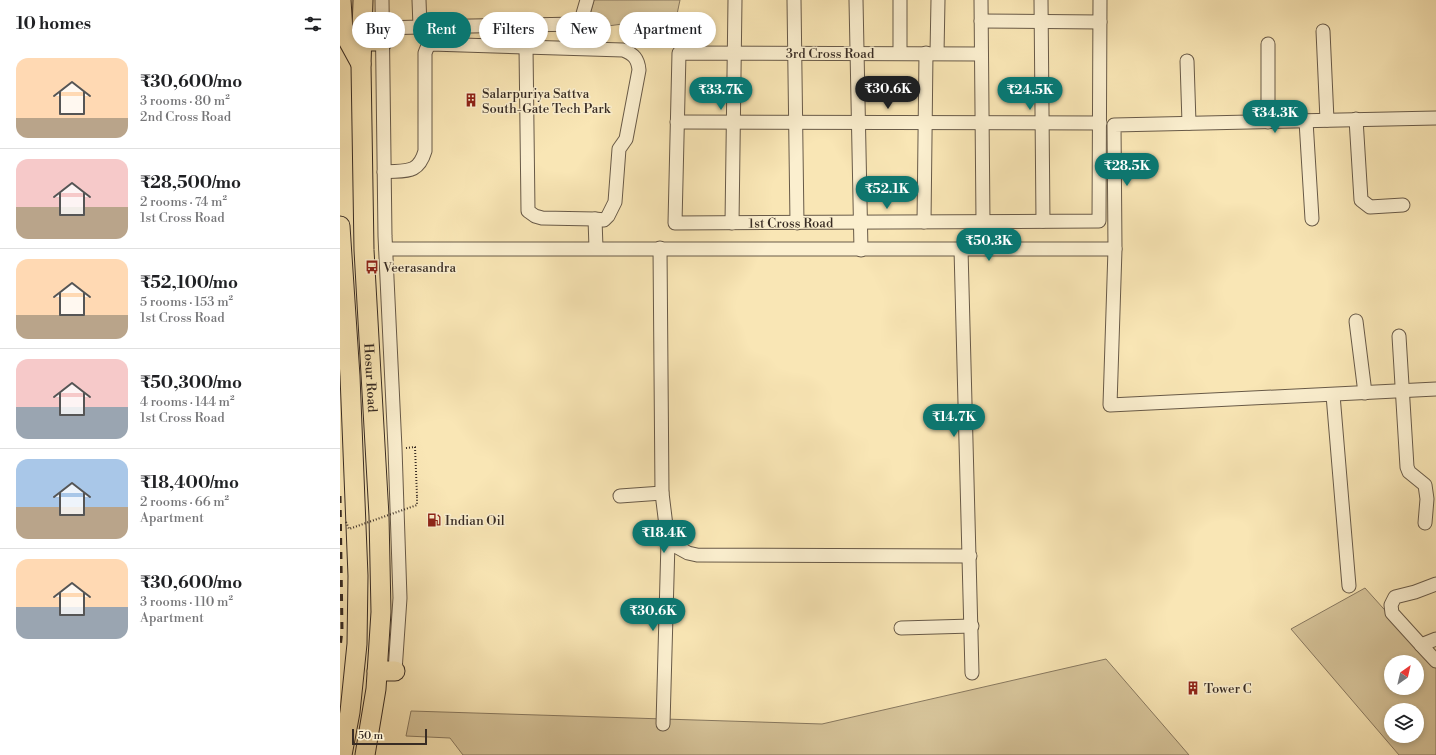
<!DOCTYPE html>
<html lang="en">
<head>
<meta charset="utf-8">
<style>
  :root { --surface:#fff; --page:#f6f6f6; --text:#202124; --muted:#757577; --line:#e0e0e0; --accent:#0f766e }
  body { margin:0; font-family:"Libre Bodoni",serif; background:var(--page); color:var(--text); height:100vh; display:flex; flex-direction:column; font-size:15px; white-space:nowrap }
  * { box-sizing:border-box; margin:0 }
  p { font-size:13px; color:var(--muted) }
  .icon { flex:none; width:22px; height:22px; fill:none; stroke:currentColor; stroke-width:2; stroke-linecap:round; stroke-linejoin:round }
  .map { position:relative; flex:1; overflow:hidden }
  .panel { display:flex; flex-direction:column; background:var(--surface); width:340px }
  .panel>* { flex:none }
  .hud { position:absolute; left:12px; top:12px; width:380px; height:36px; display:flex; gap:8px }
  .needle { width:26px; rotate:34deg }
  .tools { position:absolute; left:1044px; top:655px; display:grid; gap:8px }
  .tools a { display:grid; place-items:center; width:40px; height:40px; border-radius:50%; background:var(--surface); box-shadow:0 2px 6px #0003; font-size:20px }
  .scale { position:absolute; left:12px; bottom:10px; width:75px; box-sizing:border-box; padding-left:4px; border:2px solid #382c24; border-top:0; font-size:11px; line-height:14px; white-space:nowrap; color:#382c24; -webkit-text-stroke:3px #fbefcf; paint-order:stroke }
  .price { position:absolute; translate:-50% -34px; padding:0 9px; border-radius:14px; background:var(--accent); color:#fff; font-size:13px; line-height:26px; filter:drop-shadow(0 1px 2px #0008) }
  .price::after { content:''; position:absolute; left:50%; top:24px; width:12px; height:9px; margin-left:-6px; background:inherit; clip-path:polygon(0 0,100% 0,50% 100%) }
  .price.selected { background:#222; color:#fff }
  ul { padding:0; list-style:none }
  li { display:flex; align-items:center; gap:12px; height:100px; padding:0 16px }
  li+li { border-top:1px solid var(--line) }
  li span { display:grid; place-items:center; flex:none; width:112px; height:80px; border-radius:12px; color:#555 }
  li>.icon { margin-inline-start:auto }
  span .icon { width:48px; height:48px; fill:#fffc; stroke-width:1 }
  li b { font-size:17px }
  h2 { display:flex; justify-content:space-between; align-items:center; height:48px; padding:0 16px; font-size:17px }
  .tag { padding:0 14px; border-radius:18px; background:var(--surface); box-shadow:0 2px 6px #0003; font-size:14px; line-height:36px }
  .tag.selected { background:var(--accent); color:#fff }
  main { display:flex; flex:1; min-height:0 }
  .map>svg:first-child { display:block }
  .green { fill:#d8c69c; stroke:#887960; fill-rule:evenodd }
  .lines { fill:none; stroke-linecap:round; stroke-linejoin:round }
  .minor-casing { stroke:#685a48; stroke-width:15 }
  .highway-casing { stroke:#382c24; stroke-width:21 }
  .path { stroke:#382c24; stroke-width:2; stroke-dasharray:1 2; stroke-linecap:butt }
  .minor { stroke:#fbefcf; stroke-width:13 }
  .highway { stroke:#f9e6b5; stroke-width:19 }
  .rail { stroke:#382c24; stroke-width:3; stroke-dasharray:7 7; stroke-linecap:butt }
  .path-bridge { stroke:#382c24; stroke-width:2; stroke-dasharray:1 2; stroke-linecap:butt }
  .labels { text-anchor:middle; stroke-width:3; stroke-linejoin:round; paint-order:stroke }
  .street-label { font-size:13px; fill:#382c24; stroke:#fbefcf }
  .poi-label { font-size:13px; fill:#382c24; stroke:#fbefcf; text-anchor:start }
</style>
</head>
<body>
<main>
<section class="panel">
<h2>10 homes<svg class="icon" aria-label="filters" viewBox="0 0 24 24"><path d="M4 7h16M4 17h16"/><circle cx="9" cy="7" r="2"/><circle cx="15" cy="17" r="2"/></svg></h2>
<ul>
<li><span style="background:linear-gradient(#ffd9b3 75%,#b9a48a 0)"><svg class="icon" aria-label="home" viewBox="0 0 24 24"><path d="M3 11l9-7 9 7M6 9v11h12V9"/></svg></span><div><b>₹30,600/mo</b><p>3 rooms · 80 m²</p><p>2nd Cross Road</p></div></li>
<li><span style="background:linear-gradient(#f6c9c9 60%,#b9a48a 0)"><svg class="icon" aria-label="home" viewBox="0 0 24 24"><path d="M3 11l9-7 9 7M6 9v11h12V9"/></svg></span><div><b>₹28,500/mo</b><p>2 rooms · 74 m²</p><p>1st Cross Road</p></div></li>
<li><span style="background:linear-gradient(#ffd9b3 70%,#b9a48a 0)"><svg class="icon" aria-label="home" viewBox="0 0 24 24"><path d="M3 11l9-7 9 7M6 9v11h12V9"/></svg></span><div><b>₹52,100/mo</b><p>5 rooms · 153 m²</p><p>1st Cross Road</p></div></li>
<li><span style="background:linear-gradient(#f6c9c9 60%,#9aa5b1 0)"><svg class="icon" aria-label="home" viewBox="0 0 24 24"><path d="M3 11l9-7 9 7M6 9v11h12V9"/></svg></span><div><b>₹50,300/mo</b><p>4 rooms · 144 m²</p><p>1st Cross Road</p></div></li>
<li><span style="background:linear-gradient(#a9c7e8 60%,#b9a48a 0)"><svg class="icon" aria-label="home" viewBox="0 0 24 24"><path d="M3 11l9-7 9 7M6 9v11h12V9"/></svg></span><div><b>₹18,400/mo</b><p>2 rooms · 66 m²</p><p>Apartment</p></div></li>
<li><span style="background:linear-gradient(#ffd9b3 60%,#9aa5b1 0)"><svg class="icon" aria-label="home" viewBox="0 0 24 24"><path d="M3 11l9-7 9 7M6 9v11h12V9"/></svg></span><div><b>₹30,600/mo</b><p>3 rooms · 110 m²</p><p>Apartment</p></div></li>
</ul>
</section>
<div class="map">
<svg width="1096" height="755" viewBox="0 0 1096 755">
  <rect width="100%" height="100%" fill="#f9e6b5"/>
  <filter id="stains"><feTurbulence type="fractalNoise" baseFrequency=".005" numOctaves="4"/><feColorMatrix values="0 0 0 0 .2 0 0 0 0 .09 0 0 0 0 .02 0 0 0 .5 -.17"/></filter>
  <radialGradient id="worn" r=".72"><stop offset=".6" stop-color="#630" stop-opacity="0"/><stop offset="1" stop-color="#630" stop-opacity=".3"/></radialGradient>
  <g class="green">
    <path d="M 254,0 L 340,0 L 336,19 L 319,19 L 246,29 Z"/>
    <path d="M 1025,588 L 1096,667 L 1096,755 L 1059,755 L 951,629 ZM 1051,662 L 1077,662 L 1077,688 L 1051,688 ZM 1051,710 L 1077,710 L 1077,736 L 1051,736 Z"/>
    <path d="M 766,659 L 849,755 L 123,755 L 110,738 L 66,736 L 71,711 L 482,724 Z"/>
  </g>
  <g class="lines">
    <g class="minor-casing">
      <g id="minor">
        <path d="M 42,0 L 45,236 L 55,448 L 60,598 L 55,671"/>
        <path d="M 454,0 L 457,223"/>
        <path d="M 516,0 L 521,250"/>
        <path d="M 641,0 L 643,221"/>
        <path d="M 701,0 L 703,221"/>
        <path d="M 641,21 L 760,22"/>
        <path d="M 80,27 L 240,24 L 247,0"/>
        <path d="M 42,28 L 80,27 L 79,0"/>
        <path d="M 983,31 L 987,120"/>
        <path d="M 928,44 L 928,122"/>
        <path d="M 186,47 L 188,211 L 195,216 L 202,218 L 255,219"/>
        <path d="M 560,53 L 560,0"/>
        <path d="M 597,53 L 598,0"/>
        <path id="s1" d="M 641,54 L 339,53 L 335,223 L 759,221 L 760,0"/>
        <path d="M 847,61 L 849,123"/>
        <path d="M 1016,119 L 1021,200 L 1030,207 L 1063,205"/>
        <path d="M 966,121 L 972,219"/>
        <path d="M 337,122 L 760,123"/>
        <path d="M 44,172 C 65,170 78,175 85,151 L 85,53 L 87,48 L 91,44 L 283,50 C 294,54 298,59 299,70 L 286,139 L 279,149 L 275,202 L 268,216 L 264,220 L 255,219 L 256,248"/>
        <path d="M 584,222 L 586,53"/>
        <path d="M 392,223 L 395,0"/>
        <path d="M 320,248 L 322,493 L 328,542 L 348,553 L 357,555 L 630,556"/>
        <path d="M 46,249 L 775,249 L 770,405 L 1096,389"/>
        <path d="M 621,249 L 632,673"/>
        <path d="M 775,249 L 774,125 L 1096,118"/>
        <path d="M 1016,321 L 1025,393"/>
        <path d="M 1059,336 L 1067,467 L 1069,472 L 1085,485 L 1087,499 L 1085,523"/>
        <path d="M 993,395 L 1009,586"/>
        <path d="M 280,496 L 322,493"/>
        <path d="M 561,628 L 632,626"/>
        <path d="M 1096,639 L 1081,645 L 1096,661"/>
        <path d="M 1081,645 L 1052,613 L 1051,605 L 1055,597 L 1075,592 L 1096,584"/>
        <path d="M 323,724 L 328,542"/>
      </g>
    </g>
    <g class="highway-casing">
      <g id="highway">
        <path d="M 1,0 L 3,31 L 21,64"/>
        <path id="s2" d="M 23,0 L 21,65 L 24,250 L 39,516 L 41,612 L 36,689 L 25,755"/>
        <path d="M 22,41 L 43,41"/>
        <path d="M 0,226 L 10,376 L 18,576 L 17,644 L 10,712 L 2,755"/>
        <path d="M 37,671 L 55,671"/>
      </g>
    </g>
    <path class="path" d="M 66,448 L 75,447 L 77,496"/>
    <use href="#minor" class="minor"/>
    <use href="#highway" class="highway"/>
    <path class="rail" d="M 0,496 L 2,630 L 0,648"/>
    <path class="path-bridge" d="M 6,522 L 9,529 L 77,505 L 77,496"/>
  </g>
  <defs>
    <g id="building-bare" transform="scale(1.08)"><path d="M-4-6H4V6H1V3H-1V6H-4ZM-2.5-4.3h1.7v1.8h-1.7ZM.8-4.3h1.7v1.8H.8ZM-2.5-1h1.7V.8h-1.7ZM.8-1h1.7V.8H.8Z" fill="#8f2418" stroke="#fbefcf" stroke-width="2.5" paint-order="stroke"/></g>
    <g id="bus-bare" transform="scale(1.08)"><path d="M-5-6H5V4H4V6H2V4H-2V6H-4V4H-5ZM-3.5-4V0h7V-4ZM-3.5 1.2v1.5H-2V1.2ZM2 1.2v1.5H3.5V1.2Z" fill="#8f2418" stroke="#fbefcf" stroke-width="2.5" paint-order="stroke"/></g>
    <g id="fuel-bare" transform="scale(1.08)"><path d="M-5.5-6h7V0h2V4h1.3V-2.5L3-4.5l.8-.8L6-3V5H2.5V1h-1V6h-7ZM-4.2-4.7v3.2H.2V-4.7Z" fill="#8f2418" stroke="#fbefcf" stroke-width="2.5" paint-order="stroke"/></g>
  </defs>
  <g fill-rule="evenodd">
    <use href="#building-bare" x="131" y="100"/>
    <use href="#bus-bare" x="32" y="267"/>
    <use href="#fuel-bare" x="94" y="520"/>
    <use href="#building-bare" x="853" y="688"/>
  </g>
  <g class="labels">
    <g class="street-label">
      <text x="490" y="58">3rd Cross Road</text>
      <text dy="5" stroke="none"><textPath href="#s1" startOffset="588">1st Cross Road</textPath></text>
      <text dy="5" stroke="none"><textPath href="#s2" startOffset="378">Hosur Road</textPath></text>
    </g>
    <g class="poi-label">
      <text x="142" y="98">Salarpuriya Sattva<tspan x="142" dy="15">South-Gate Tech Park</tspan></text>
      <text x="43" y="272">Veerasandra</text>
      <text x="105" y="525">Indian Oil</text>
      <text x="864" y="693">Tower C</text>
    </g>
  </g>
  <rect width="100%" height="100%" filter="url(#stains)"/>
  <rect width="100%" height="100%" fill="url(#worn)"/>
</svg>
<div class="tools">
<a><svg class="needle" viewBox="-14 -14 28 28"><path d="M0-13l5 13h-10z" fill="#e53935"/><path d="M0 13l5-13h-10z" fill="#757577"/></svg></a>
<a><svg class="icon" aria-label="layers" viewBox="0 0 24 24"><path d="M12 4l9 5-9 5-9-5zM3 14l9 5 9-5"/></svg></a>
</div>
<div class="scale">50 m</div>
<b class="price selected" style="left:548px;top:110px">₹30.6K</b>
<b class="price" style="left:381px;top:111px">₹33.7K</b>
<b class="price" style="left:690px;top:111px">₹24.5K</b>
<b class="price" style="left:935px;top:134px">₹34.3K</b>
<b class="price" style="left:787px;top:187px">₹28.5K</b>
<b class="price" style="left:547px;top:210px">₹52.1K</b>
<b class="price" style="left:649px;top:262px">₹50.3K</b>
<b class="price" style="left:614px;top:438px">₹14.7K</b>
<b class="price" style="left:324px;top:554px">₹18.4K</b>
<b class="price" style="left:313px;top:632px">₹30.6K</b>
<div class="hud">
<a class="tag">Buy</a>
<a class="tag selected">Rent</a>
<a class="tag">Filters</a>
<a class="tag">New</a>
<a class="tag">Apartment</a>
</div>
</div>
</main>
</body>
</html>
